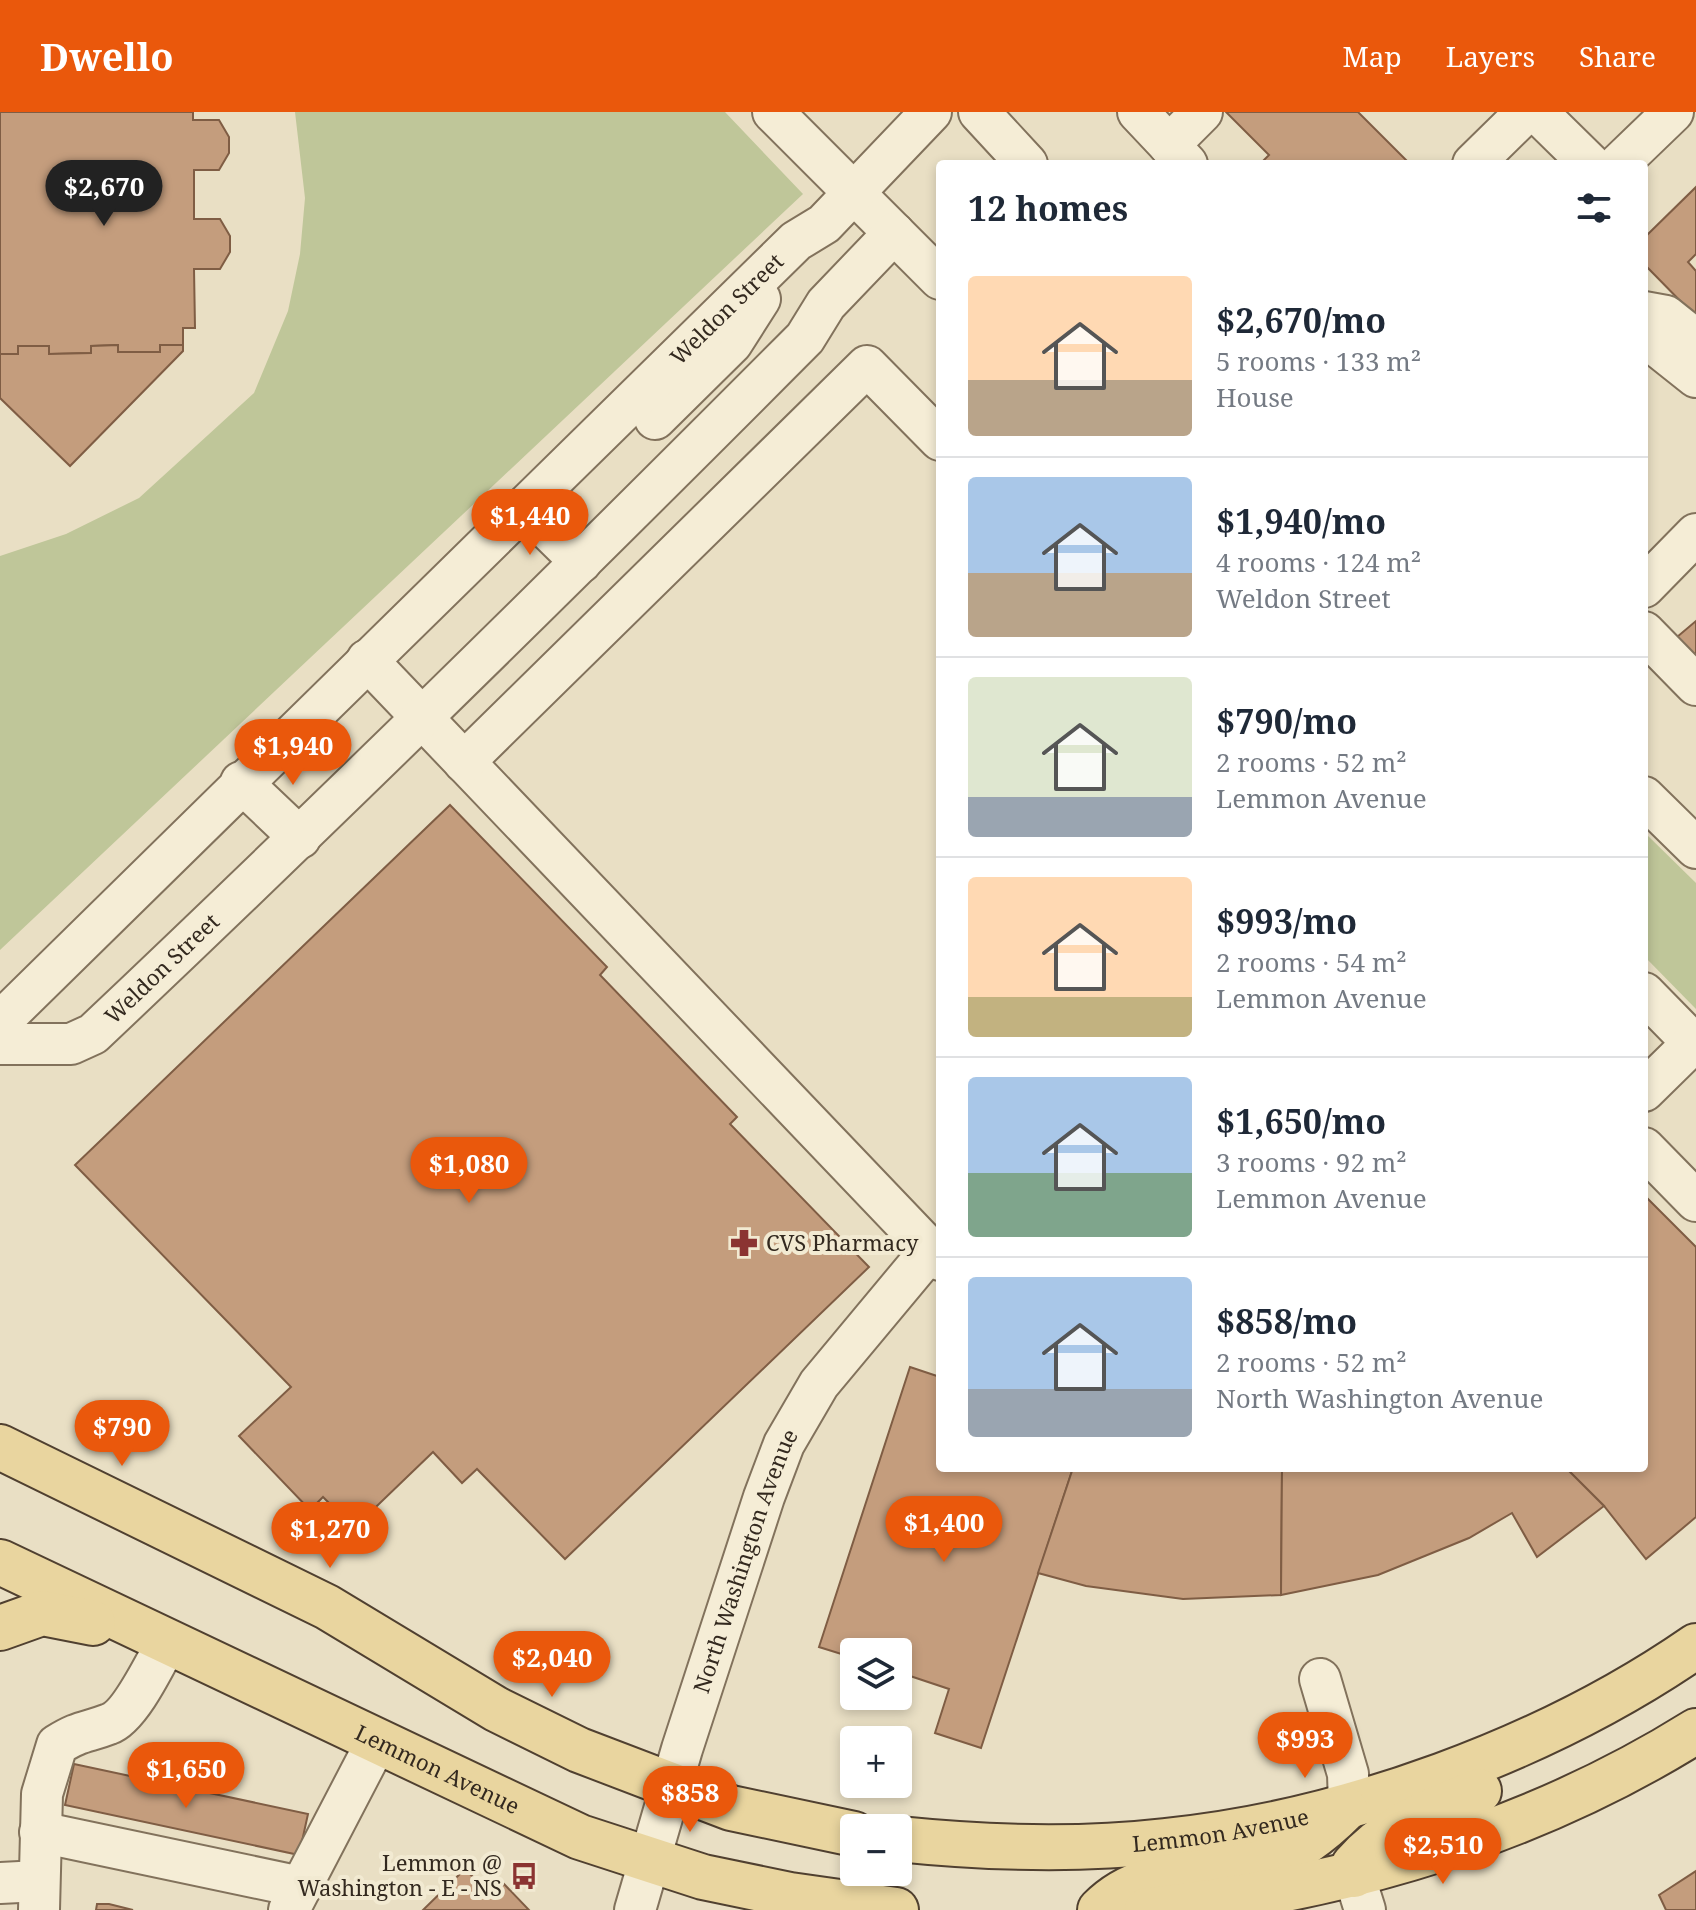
<!DOCTYPE html>
<html lang="en">
<head>
<meta charset="utf-8">
<style>
  :root { --surface:#fff; --page:#f6f6f7; --text:#1f2937; --muted:#747a83; --line:#e0e1e3; --accent:#ea580c }
  body { margin:0; font-family:"Noto Serif",serif; background:var(--page); color:var(--text); height:100vh; display:flex; flex-direction:column; font-size:30px; white-space:nowrap }
  * { box-sizing:border-box; margin:0 }
  p { font-size:26px; color:var(--muted) }
  .icon { flex:none; width:44px; height:44px; fill:none; stroke:currentColor; stroke-width:2; stroke-linecap:round; stroke-linejoin:round }
  .map { position:relative; flex:1; overflow:hidden }
  .details { position:absolute; left:936px; top:48px; width:712px; height:1312px; display:flex; flex-direction:column; background:var(--surface); border-radius:8px; box-shadow:0 4px 12px #0003 }
  .details>* { flex:none }
  .tools { position:absolute; left:840px; top:1526px; display:grid; gap:16px }
  .tools a { display:grid; place-items:center; width:72px; height:72px; border-radius:8px; background:var(--surface); box-shadow:0 4px 12px #0003; font-size:40px }
  .price { position:absolute; translate:-50% -68px; padding:0 18px; border-radius:28px; background:var(--accent); color:#fff; font-size:26px; line-height:52px; filter:drop-shadow(0 2px 4px #0008) }
  .price::after { content:''; position:absolute; left:50%; top:48px; width:24px; height:18px; margin-left:-12px; background:inherit; clip-path:polygon(0 0,100% 0,50% 100%) }
  .price.selected { background:#222; color:#fff }
  ul { padding:0; list-style:none }
  li { display:flex; align-items:center; gap:24px; height:200px; padding:0 32px }
  li+li { border-top:2px solid var(--line) }
  li span { display:grid; place-items:center; flex:none; width:224px; height:160px; border-radius:8px; color:#555 }
  li>.icon { margin-inline-start:auto }
  span .icon { width:96px; height:96px; fill:#fffc; stroke-width:1 }
  li b { font-size:34px }
  h2 { display:flex; justify-content:space-between; align-items:center; height:96px; padding:0 32px; font-size:34px }
  header { display:flex; align-items:center; gap:48px; box-sizing:border-box; height:112px; padding:0 40px; background:var(--accent); color:#fff }
  header strong { font-size:38px }
  nav { display:flex; gap:44px; margin-inline-start:auto; font-size:28px }
  .map>svg:first-child { display:block }
  .green { fill:#bfc699 }
  .building { fill:#c49d7d; stroke:#7f5d44; stroke-width:2 }
  .lines { fill:none; stroke-linecap:round; stroke-linejoin:round }
  .minor-casing { stroke:#82725c; stroke-width:44 }
  .major-casing { stroke:#504030; stroke-width:48 }
  .minor { stroke:#f5edd6; stroke-width:40 }
  .major { stroke:#e9d59f; stroke-width:44 }
  .labels { text-anchor:middle; stroke-width:8; stroke-linejoin:round; paint-order:stroke }
  .street-label { font-size:22px; fill:#33291f; stroke:#f2ead2 }
  .poi-label { font-size:22px; fill:#33291f; stroke:#f2ead2; text-anchor:start }
</style>
</head>
<body>
<header>
<strong>Dwello</strong>
<nav><a>Map</a><a>Layers</a><a>Share</a></nav>
</header>
<div class="map">
<svg width="1696" height="1798" viewBox="0 0 1696 1798">
  <rect width="100%" height="100%" fill="#e9dfc4"/>
  <g class="green">
    <path d="M 295,0 L 725,0 L 803,82 L 0,838 L 0,444 L 66,422 L 139,386 L 254,281 L 288,199 L 300,142 L 305,86 Z"/>
    <path d="M 1644,720 L 1696,771 L 1696,897 L 1644,844 Z"/>
  </g>
  <g class="building">
    <path d="M 0,0 L 193,0 L 193,8 L 219,8 L 229,25 L 229,41 L 219,58 L 194,58 L 194,107 L 220,107 L 230,124 L 230,140 L 220,157 L 194,157 L 195,216 L 183,216 L 183,233 L 160,233 L 160,240 L 118,240 L 118,233 L 91,234 L 91,241 L 49,242 L 49,234 L 18,234 L 18,242 L 0,242 Z"/>
    <path d="M 1226,0 L 1358,0 L 1410,52 L 1260,52 L 1269,43 Z"/>
    <path d="M 1696,75 L 1696,142 L 1688,150 L 1696,159 L 1696,205 L 1644,152 L 1644,126 Z"/>
    <path d="M 118,233 L 118,240 L 160,240 L 160,233 L 183,233 L 183,239 L 70,354 L 0,286 L 0,242 L 18,242 L 18,234 L 49,234 L 49,242 L 91,241 L 91,234 Z"/>
    <path d="M 1696,509 L 1696,552 L 1673,534 L 1680,528 L 1677,525 Z"/>
    <path d="M 450,693 L 607,855 L 600,863 L 737,1005 L 730,1012 L 869,1155 L 565,1447 L 477,1357 L 462,1371 L 433,1340 L 354,1416 L 323,1385 L 310,1398 L 239,1324 L 291,1275 L 75,1053 Z"/>
    <path d="M 1644,1083 L 1696,1135 L 1696,1405 L 1646,1447 L 1604,1394 L 1566,1356 L 1644,1356 Z"/>
    <path d="M 910,1255 L 940,1265 L 940,1356 L 1073,1356 L 981,1636 L 935,1621 L 949,1577 L 898,1560 L 898,1540 L 854,1540 L 854,1546 L 819,1535 Z"/>
    <path d="M 1073,1356 L 1282,1356 L 1281,1483 L 1183,1487 L 1086,1474 L 1038,1461 Z"/>
    <path d="M 1282,1356 L 1566,1356 L 1604,1394 L 1537,1445 L 1512,1401 L 1469,1426 L 1378,1463 L 1281,1483 Z"/>
    <path d="M 74,1652 L 308,1702 L 299,1743 L 65,1693 Z"/>
    <path d="M 465,1757 L 492,1784 L 504,1772 L 529,1798 L 423,1798 Z"/>
    <path d="M 1696,1759 L 1696,1798 L 1666,1798 L 1659,1783 Z"/>
    <path d="M 97,1792 L 109,1792 L 133,1798 L 96,1798 Z"/>
  </g>
  <g class="lines">
    <g class="minor-casing">
      <g id="minor">
        <path d="M 773,0 L 940,167"/>
        <path d="M 979,0 L 1027,52"/>
        <path d="M 1138,0 L 1187,52"/>
        <path d="M 1537,0 L 1590,52"/>
        <path d="M 1169,33 L 1202,0"/>
        <path d="M 1473,52 L 1526,0"/>
        <path d="M 1619,52 L 1673,0"/>
        <path d="M 1644,200 L 1666,204 L 1696,228"/>
        <path d="M 1644,230 L 1657,234 L 1696,265"/>
        <path d="M 655,307 L 732,231 L 760,187"/>
        <path d="M 525,395 L 581,450"/>
        <path d="M 1644,475 L 1696,422"/>
        <path d="M 1644,520 L 1696,573"/>
        <path d="M 367,548 L 940,1148"/>
        <path d="M 464,650 L 867,254 L 940,328"/>
        <path d="M 241,670 L 300,726"/>
        <path d="M 1644,685 L 1696,736"/>
        <path d="M 1644,881 L 1696,934"/>
        <path id="s1" d="M 0,910 L 796,129 L 824,112 L 931,0"/>
        <path id="s2" d="M 0,932 L 71,932 L 93,922 C 334,694 571,461 805,226 L 826,192 L 894,121"/>
        <path d="M 1644,979 L 1693,931"/>
        <path d="M 1644,1036 L 1696,1089"/>
        <path d="M 1320,1567 L 1348,1662 L 1349,1693"/>
        <path d="M 40,1720 L 301,1775"/>
        <path d="M 1354,1763 L 1365,1798"/>
        <path d="M 0,1771 L 39,1769"/>
        <path d="M 39,1798 L 42,1682 L 57,1633 C 81,1618 86,1621 109,1612 C 130,1605 156,1550 167,1530"/>
        <path d="M 289,1798 L 377,1629"/>
        <path id="s3" d="M 635,1798 L 682,1637 L 764,1385 L 784,1332 L 819,1272 L 929,1140"/>
      </g>
    </g>
    <g class="major-casing">
      <g id="major">
        <path d="M 0,1335 L 327,1495 L 496,1597 L 579,1638 L 731,1696 L 854,1722"/>
        <path id="s4" d="M 0,1450 L 580,1725 L 703,1765 L 790,1783 L 896,1798"/>
        <path d="M 0,1516 L 42,1501 L 93,1511"/>
        <path id="s5" d="M 898,1727 C 986,1736 1077,1739 1165,1729 C 1345,1711 1547,1637 1696,1534"/>
        <path d="M 1354,1763 L 1354,1753 C 1389,1713 1431,1699 1479,1679"/>
        <path d="M 1100,1798 C 1144,1753 1206,1766 1262,1750 C 1295,1741 1321,1721 1345,1697"/>
        <path d="M 1147,1798 C 1342,1777 1528,1724 1696,1619"/>
      </g>
    </g>
    <use href="#minor" class="minor"/>
    <use href="#major" class="major"/>
  </g>
  <defs>
    <g id="pharmacy-bare" transform="scale(2.16)"><path d="M-2-6h4v4h4v4h-4v4h-4v-4h-4v-4h4Z" fill="#8b3432" stroke="#f2ead2" stroke-width="2.5" paint-order="stroke"/></g>
    <g id="bus-bare" transform="scale(2.16)"><path d="M-5-6H5V4H4V6H2V4H-2V6H-4V4H-5ZM-3.5-4V0h7V-4ZM-3.5 1.2v1.5H-2V1.2ZM2 1.2v1.5H3.5V1.2Z" fill="#8b3432" stroke="#f2ead2" stroke-width="2.5" paint-order="stroke"/></g>
  </defs>
  <g fill-rule="evenodd">
    <use href="#pharmacy-bare" x="744" y="1131"/>
    <use href="#bus-bare" x="524" y="1764"/>
  </g>
  <g class="labels">
    <g class="street-label">
      <text dy="8" stroke="none"><textPath href="#s1" startOffset="1018">Weldon Street</textPath></text>
      <text dy="8" stroke="none"><textPath href="#s2" startOffset="190">Weldon Street</textPath></text>
      <text dy="8" stroke="none"><textPath href="#s3" startOffset="366">North Washington Avenue</textPath></text>
      <text dy="8" stroke="none"><textPath href="#s4" startOffset="484">Lemmon Avenue</textPath></text>
      <text dy="8" stroke="none"><textPath href="#s5" startOffset="324">Lemmon Avenue</textPath></text>
    </g>
    <g class="poi-label">
      <text x="766" y="1139">CVS Pharmacy</text>
      <text x="502" y="1759" text-anchor="end">Lemmon @<tspan x="502" dy="25">Washington - E - NS</tspan></text>
    </g>
  </g>
</svg>
<div class="tools">
<a><svg class="icon" aria-label="layers" viewBox="0 0 24 24"><path d="M12 4l9 5-9 5-9-5zM3 14l9 5 9-5"/></svg></a>
<a>+</a>
<a>−</a>
</div>
<b class="price selected" style="left:104px;top:116px">$2,670</b>
<b class="price" style="left:530px;top:445px">$1,440</b>
<b class="price" style="left:293px;top:675px">$1,940</b>
<b class="price" style="left:469px;top:1093px">$1,080</b>
<b class="price" style="left:122px;top:1356px">$790</b>
<b class="price" style="left:944px;top:1452px">$1,400</b>
<b class="price" style="left:330px;top:1458px">$1,270</b>
<b class="price" style="left:552px;top:1587px">$2,040</b>
<b class="price" style="left:1305px;top:1668px">$993</b>
<b class="price" style="left:186px;top:1698px">$1,650</b>
<b class="price" style="left:690px;top:1722px">$858</b>
<b class="price" style="left:1443px;top:1774px">$2,510</b>
<section class="details">
<h2>12 homes<svg class="icon" aria-label="filters" viewBox="0 0 24 24"><path d="M4 7h16M4 17h16"/><circle cx="9" cy="7" r="2"/><circle cx="15" cy="17" r="2"/></svg></h2>
<ul>
<li><span style="background:linear-gradient(#ffd9b3 65%,#b9a48a 0)"><svg class="icon" aria-label="home" viewBox="0 0 24 24"><path d="M3 11l9-7 9 7M6 9v11h12V9"/></svg></span><div><b>$2,670/mo</b><p>5 rooms · 133 m²</p><p>House</p></div></li>
<li><span style="background:linear-gradient(#a9c7e8 60%,#b9a48a 0)"><svg class="icon" aria-label="home" viewBox="0 0 24 24"><path d="M3 11l9-7 9 7M6 9v11h12V9"/></svg></span><div><b>$1,940/mo</b><p>4 rooms · 124 m²</p><p>Weldon Street</p></div></li>
<li><span style="background:linear-gradient(#dfe7d0 75%,#9aa5b1 0)"><svg class="icon" aria-label="home" viewBox="0 0 24 24"><path d="M3 11l9-7 9 7M6 9v11h12V9"/></svg></span><div><b>$790/mo</b><p>2 rooms · 52 m²</p><p>Lemmon Avenue</p></div></li>
<li><span style="background:linear-gradient(#ffd9b3 75%,#c2b280 0)"><svg class="icon" aria-label="home" viewBox="0 0 24 24"><path d="M3 11l9-7 9 7M6 9v11h12V9"/></svg></span><div><b>$993/mo</b><p>2 rooms · 54 m²</p><p>Lemmon Avenue</p></div></li>
<li><span style="background:linear-gradient(#a9c7e8 60%,#7fa58c 0)"><svg class="icon" aria-label="home" viewBox="0 0 24 24"><path d="M3 11l9-7 9 7M6 9v11h12V9"/></svg></span><div><b>$1,650/mo</b><p>3 rooms · 92 m²</p><p>Lemmon Avenue</p></div></li>
<li><span style="background:linear-gradient(#a9c7e8 70%,#9aa5b1 0)"><svg class="icon" aria-label="home" viewBox="0 0 24 24"><path d="M3 11l9-7 9 7M6 9v11h12V9"/></svg></span><div><b>$858/mo</b><p>2 rooms · 52 m²</p><p>North Washington Avenue</p></div></li>
</ul>
</section>
</div>
</body>
</html>
